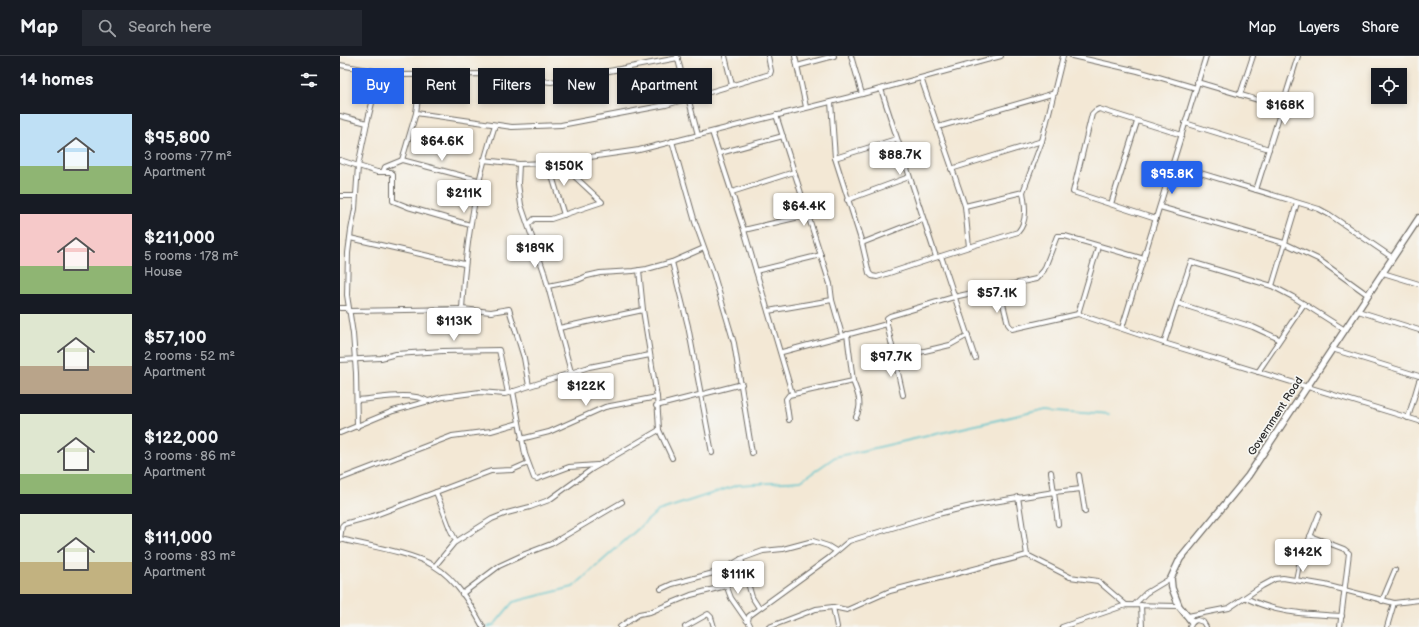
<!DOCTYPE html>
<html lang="en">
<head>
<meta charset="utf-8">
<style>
  :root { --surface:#171b24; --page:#242831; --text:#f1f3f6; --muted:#9ea1a6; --line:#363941; --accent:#2563eb }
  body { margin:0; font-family:"Balsamiq Sans",sans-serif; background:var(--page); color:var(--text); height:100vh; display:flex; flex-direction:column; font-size:15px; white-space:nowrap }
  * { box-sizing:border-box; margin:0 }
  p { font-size:13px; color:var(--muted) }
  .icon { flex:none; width:22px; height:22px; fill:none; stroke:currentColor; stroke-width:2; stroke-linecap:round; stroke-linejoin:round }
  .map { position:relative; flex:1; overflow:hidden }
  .details { display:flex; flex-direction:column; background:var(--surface); width:340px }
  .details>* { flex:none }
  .hud { position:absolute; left:12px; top:12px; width:380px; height:36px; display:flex; gap:8px }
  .buttons { position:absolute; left:1031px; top:12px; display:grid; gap:8px }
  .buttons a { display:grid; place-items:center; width:36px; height:36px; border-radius:0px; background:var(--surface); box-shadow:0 2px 6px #0003; font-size:20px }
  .price { position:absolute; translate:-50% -34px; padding:0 9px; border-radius:4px; background:#fff; color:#222; font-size:13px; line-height:26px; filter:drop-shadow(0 1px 2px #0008) }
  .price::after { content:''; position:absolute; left:50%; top:24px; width:12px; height:9px; margin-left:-6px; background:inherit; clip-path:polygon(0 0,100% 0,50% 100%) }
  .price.current { background:var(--accent); color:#fff }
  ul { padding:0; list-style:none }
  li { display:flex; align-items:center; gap:12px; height:100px; padding:0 20px }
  li span { display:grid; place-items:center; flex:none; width:112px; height:80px; border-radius:0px; color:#555 }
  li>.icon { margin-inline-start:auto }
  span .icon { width:48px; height:48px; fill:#fffc; stroke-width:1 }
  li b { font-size:17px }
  h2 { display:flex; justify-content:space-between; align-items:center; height:48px; padding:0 20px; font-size:17px }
  .pill { padding:0 14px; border-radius:0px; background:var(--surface); box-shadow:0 2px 6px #0003; font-size:14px; line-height:36px }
  .pill.current { background:var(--accent); color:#fff }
  header { display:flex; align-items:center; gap:24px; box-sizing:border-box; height:56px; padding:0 20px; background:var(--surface); border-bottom:1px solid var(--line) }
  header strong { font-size:19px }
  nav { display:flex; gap:22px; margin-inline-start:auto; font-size:14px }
  .search { width:280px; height:36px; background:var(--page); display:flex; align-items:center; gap:10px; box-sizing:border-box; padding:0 14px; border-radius:0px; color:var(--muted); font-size:15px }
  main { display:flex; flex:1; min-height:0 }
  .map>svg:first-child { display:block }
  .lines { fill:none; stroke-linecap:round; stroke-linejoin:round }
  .stream { stroke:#55c2cb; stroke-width:1.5 }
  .minor-casing { stroke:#716d66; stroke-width:6 }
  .tertiary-casing { stroke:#716d66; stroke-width:8 }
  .minor { stroke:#fff; stroke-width:4 }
  .tertiary { stroke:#fff; stroke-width:5.5 }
  .labels { text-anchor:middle; stroke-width:3.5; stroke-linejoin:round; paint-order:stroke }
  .street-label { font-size:11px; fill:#2b2b2b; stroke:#f6f6f2 }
</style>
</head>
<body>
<header>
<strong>Map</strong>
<div class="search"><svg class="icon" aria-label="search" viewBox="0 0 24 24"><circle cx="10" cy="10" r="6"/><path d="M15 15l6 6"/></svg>Search here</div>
<nav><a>Map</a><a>Layers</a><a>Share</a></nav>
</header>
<main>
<section class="details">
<h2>14 homes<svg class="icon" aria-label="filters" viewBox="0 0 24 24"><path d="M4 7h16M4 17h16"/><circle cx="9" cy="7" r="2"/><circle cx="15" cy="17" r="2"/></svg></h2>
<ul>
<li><span style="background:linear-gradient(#bfe0f5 65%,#8fb573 0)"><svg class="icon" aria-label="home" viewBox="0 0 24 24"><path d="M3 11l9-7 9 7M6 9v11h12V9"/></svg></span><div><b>$95,800</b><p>3 rooms · 77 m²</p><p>Apartment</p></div></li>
<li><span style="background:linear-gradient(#f6c9c9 65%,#8fb573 0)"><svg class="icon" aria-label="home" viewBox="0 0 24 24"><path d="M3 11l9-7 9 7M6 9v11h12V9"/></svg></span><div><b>$211,000</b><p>5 rooms · 178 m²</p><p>House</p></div></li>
<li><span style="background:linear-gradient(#dfe7d0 65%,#b9a48a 0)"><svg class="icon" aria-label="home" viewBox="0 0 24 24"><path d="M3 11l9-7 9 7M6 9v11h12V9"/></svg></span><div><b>$57,100</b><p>2 rooms · 52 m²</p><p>Apartment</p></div></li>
<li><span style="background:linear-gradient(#dfe7d0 75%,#8fb573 0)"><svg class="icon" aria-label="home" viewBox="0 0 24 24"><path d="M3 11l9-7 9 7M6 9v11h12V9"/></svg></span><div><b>$122,000</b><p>3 rooms · 86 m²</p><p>Apartment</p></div></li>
<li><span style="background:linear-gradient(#dfe7d0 60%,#c2b280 0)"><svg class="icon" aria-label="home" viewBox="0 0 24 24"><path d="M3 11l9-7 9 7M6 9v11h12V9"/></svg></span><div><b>$111,000</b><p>3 rooms · 83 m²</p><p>Apartment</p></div></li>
</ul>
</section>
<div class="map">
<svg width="1079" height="571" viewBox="0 0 1079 571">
  <rect width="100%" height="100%" fill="#f6f6f2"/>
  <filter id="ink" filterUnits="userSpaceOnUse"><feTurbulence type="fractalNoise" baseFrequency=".025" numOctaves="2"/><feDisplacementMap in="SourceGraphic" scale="8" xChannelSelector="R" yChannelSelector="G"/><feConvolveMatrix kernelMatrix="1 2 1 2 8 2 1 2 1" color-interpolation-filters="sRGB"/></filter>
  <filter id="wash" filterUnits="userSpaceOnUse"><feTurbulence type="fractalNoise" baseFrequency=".012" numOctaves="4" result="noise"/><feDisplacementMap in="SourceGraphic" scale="16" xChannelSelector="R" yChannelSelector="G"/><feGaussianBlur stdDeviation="0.9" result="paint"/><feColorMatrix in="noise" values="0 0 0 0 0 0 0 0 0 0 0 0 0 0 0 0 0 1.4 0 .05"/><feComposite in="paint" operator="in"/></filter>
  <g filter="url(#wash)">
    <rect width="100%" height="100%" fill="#f3e8d5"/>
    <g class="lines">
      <path class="stream" d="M 147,571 L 154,569 L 173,546 L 233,531 L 318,455 L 398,429 L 461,425 L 495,401 L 706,353 L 769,358"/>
    </g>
  </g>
  <g filter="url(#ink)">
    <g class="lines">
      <g class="minor-casing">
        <g id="minor">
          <path d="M 337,0 L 358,79"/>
          <path d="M 385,0 L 392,29"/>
          <path d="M 455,0 L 466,51"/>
          <path d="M 511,0 L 522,38"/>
          <path d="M 732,0 L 798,15 L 856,32"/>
          <path d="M 0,9 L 57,19 L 148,18 L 211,26 L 338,2"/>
          <path d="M 457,10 L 494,0"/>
          <path d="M 581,22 L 625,150 L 629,191 L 601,200"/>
          <path d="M 857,26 L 942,51"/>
          <path d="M 541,33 L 596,201"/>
          <path d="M 900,39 L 913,0"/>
          <path d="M 491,46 L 495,102 L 522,187 L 529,217 L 532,220 L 537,221 L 601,200 L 635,302"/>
          <path d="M 76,57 L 172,71 L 221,69 L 326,49 L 430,18 L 431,15 L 428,0"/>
          <path d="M 436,59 L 490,228 L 492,244 L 502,279"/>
          <path d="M 0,60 L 27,67"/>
          <path d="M 845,67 L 929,93"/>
          <path d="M 598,71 L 715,37"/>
          <path d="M 372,76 L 404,174 L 452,337"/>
          <path d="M 332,85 L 355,166 L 373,216 L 394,287 L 412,397"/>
          <path d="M 380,97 L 443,80"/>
          <path d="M 495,102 L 556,83"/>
          <path d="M 0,104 L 37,116 L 43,116 L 45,111 L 62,104 L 138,124"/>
          <path d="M 62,104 L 76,57 L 81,20"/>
          <path d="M 143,104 L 179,108 L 208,107 L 299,94 L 522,38 L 661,0"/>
          <path d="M 208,107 L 224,159"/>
          <path d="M 179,108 L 178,128 L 181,149 L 204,216 L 231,316"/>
          <path d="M 834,109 L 979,153 L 990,159 L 1053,202"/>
          <path d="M 611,113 L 702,85"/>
          <path d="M 43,116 L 51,116 L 53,119 L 53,145 L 68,151 L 130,169"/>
          <path d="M 916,134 L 958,0"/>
          <path d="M 392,136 L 454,116"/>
          <path d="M 0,140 L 15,140"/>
          <path d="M 507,144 L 569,121"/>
          <path d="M 771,148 L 797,66"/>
          <path d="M 625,150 L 683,136 L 702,85 L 723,0"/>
          <path d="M 820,151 L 944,187 L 978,203 L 1028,239"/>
          <path d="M 816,163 L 733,136 L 752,58 L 755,55 L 759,53 L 842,79"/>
          <path d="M 189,168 L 194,163 L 211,163 L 262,146 L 232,118 L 215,107"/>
          <path d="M 404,174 L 468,159"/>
          <path d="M 10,182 L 124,208"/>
          <path d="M 522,187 L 583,163"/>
          <path d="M 629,191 L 678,176 C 688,165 685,148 683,136"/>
          <path d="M 332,206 L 348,270 L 372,397"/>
          <path d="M 299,214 L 303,254 L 317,341 L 319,374 L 332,402"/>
          <path d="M 416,215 L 481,199"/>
          <path d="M 1043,217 L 1079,228"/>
          <path d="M 208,230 L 238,224 L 247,220 L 260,217 L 293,215 L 307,213 L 332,206 L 364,192"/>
          <path d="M 932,230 L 957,147"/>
          <path d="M 659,232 L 668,268 L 672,273 L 738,258 L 824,287 L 1079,365"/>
          <path d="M 837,247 L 851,206 L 932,230 L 953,241 L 1005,274"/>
          <path d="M 0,252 L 8,252"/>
          <path d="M 122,253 C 125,190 135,129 155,69"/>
          <path d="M 8,255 L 122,253 L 151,256 L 169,253 L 184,302 L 189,330"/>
          <path d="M 428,255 L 492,244"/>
          <path d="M 1018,255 L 1079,274"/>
          <path d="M 738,258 L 758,191"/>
          <path d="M 219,272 L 303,254"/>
          <path d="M 782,272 L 866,0"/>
          <path d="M 824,287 L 837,247 L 913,271 L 939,283"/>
          <path d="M 992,293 L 1079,320"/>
          <path d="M 442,296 L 547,268"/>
          <path d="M 555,302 L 610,289 L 628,279"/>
          <path d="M 0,304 L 41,302 L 56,298 L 103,295 L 159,294 L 168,337"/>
          <path d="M 918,316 L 964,248"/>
          <path d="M 513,325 C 518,338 523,348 516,361"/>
          <path d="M 173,335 L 185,398 L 194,422 L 197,423 L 229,411 L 257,409"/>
          <path d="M 563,339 L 547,268 L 547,262 L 550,260 L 614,241 L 696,223 L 704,214 L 717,180 L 725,180 L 804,203"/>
          <path d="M 17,344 C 37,343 70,335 88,345"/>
          <path d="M 316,350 L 402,328"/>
          <path d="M 1068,362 L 1079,325"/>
          <path d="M 449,364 L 446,343 L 449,339 L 513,325 L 507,278"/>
          <path d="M 17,371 L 16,317 L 13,278 L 7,239 L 8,197 L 11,174 L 15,153 L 18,110 L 27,67 L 40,15"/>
          <path d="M 0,377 L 53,355 L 103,341 L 140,336 L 165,338 L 249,311 L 310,299"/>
          <path d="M 181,383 L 209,376 L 265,351 L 317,341"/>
          <path d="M 711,416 L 714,436 L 741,433"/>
          <path d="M 739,419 L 745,456"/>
          <path d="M 0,423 L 112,380 L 151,375 L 179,367"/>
          <path d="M 96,436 L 110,473 L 116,485"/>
          <path d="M 678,441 L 687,499"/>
          <path d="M 970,480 L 1004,493 L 1009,497 L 1000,571"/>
          <path d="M 0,483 L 2,470 L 4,468 L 33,460 L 151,415 L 172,414 L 188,407"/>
          <path d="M 0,483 C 24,489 74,497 94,510 C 116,523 131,549 143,571"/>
          <path d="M 401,503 L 412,541 L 419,552"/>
          <path d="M 95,510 L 114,487 L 152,463 L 167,457 L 190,451 L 209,444 L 252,413 L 319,374"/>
          <path d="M 381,515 L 391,542 L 407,565"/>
          <path d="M 956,524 L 959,509 L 979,458"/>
          <path d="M 321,533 L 332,528 L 381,515 L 401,503 L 423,495 L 443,493 L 473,485 L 488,490 L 496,495"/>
          <path d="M 122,538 L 159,510 L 185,498 L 211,488 L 282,446"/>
          <path d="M 906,542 C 938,558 967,558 1002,560"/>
          <path d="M 1042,545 L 1055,514"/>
          <path d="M 794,549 L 806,537 L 831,522"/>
          <path d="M 801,549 L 802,571"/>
          <path d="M 848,560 L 889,552 L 922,530 L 935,523 L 943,522 L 985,529 L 1054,547 L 1079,544"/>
          <path d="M 280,571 L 299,558 L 310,556 L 351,539 L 386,530"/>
          <path d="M 345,571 L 368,558 L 371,561 L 374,571"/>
          <path d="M 411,571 L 408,565 L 409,560 L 489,502 L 509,485 L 598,458 L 635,449 L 714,436 L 718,468"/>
          <path d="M 429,571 L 476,553 L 493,551"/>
          <path d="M 497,571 L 493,551 L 507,554 L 550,535 L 687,499 L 730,521 L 758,525 L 786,549"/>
          <path d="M 722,571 L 786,549 L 839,550"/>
          <path d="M 850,571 L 852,566 L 857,564 L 863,566 L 866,571"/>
          <path d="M 1047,571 L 1054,547"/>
        </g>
      </g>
      <g class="tertiary-casing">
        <path id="tertiary" d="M 852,566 L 839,550 L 832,532 L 831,522 L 840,503 L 908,420 L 1079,162"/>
      </g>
      <use href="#minor" class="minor"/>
      <use href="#tertiary" class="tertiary"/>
    </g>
  </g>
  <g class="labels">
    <g class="street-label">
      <text transform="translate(935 360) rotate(-57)" y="4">Government Road</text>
    </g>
  </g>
</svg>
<div class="buttons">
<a><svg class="icon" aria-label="locate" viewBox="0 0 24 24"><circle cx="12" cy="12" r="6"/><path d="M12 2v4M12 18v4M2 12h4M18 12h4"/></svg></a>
</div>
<b class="price" style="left:945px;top:70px">$168K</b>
<b class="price" style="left:102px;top:106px">$64.6K</b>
<b class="price" style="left:560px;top:120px">$88.7K</b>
<b class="price" style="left:224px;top:131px">$150K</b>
<b class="price current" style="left:832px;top:139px">$95.8K</b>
<b class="price" style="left:124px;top:158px">$211K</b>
<b class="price" style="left:464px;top:171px">$64.4K</b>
<b class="price" style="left:195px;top:213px">$189K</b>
<b class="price" style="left:657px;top:258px">$57.1K</b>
<b class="price" style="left:114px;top:286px">$113K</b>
<b class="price" style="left:551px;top:322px">$97.7K</b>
<b class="price" style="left:246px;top:351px">$122K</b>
<b class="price" style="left:963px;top:517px">$142K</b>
<b class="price" style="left:398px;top:539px">$111K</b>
<div class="hud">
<a class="pill current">Buy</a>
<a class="pill">Rent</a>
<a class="pill">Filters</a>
<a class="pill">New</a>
<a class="pill">Apartment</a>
</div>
</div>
</main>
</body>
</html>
